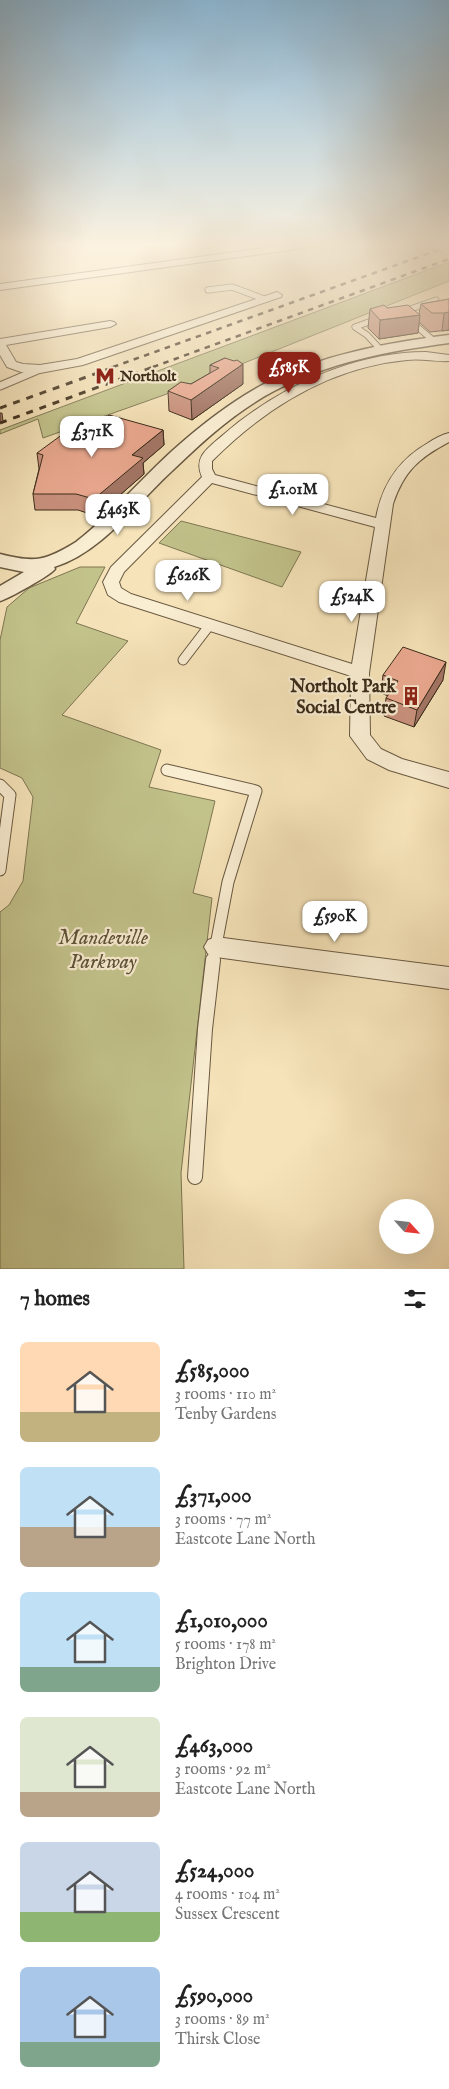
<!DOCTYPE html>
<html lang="en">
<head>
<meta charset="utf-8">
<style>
  :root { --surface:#fff; --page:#f2f2f2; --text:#222; --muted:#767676; --accent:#8f2418 }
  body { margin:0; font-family:"IM FELL English",serif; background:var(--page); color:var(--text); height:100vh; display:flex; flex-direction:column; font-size:19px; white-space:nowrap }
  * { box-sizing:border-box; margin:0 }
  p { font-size:16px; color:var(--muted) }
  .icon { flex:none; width:28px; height:28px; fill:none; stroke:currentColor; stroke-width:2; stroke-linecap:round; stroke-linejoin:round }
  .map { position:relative; height:1269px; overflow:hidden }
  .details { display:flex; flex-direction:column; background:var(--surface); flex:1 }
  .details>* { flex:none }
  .needle { width:32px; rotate:117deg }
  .tools { position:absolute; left:379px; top:1199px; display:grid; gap:10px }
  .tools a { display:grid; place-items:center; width:55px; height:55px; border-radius:50%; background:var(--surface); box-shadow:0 5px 20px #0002; font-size:25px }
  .price { position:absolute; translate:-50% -42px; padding:0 11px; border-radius:10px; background:#fff; color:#222; font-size:16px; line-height:32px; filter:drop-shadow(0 1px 2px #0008) }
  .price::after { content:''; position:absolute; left:50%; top:30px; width:15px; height:11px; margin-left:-8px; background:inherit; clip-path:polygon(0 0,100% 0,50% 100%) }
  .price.selected { background:var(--accent); color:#fff }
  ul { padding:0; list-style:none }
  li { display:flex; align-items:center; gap:15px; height:125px; padding:0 20px }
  li span { display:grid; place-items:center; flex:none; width:140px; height:100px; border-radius:8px; color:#555 }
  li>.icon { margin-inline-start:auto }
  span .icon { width:60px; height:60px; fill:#fffc; stroke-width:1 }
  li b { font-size:21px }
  h2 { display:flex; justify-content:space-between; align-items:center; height:60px; padding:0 20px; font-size:21px }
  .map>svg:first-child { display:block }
  .green { fill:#c2c28b; stroke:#7e7652 }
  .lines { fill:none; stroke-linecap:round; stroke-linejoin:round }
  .service-far4-casing { stroke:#695941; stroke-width:7 }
  .service-far3-casing { stroke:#695941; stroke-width:9 }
  .service-far2-casing { stroke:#695941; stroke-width:11 }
  .service-far1-casing { stroke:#695941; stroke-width:13 }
  .service-casing { stroke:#695941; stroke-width:16 }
  .minor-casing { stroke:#695941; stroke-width:2 }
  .tertiary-casing { stroke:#695941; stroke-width:3 }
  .service-far4 { stroke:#f9edd2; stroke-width:5.5 }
  .service-far3 { stroke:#f9edd2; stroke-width:7 }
  .service-far2 { stroke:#f9edd2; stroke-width:9 }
  .service-far1 { stroke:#f9edd2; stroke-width:11 }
  .service { stroke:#f9edd2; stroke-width:14 }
  .minor { fill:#f9edd2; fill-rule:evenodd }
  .tertiary { fill:#f9edd2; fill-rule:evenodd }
  .rail-far1 { stroke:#3a2b19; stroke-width:2.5; stroke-dasharray:5.5 5.5; stroke-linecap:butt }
  .rail { stroke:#3a2b19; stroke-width:3; stroke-dasharray:7 7; stroke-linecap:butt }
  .minor-bridge-casing { stroke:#695941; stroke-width:12; stroke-linecap:butt }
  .minor-bridge { stroke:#f9edd2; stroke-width:11 }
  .wall { fill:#ca917d; stroke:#3a2b19 }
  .shaded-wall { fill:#a47666; stroke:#3a2b19 }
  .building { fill:#eba991; stroke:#3a2b19 }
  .labels { text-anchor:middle; stroke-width:4.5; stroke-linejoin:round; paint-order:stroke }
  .far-poi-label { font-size:15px; font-weight:bold; fill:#3a2b19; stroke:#f9edd2; text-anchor:start }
  .poi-label { font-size:18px; font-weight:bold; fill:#3a2b19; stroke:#f9edd2; text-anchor:end }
  .near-park-label { font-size:21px; font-style:italic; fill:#5c5136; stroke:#f9edd2 }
</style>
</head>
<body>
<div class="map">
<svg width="449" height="1269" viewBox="0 0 449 1269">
  <rect width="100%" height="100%" fill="#f6e3b9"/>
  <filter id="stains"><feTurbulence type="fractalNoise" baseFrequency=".004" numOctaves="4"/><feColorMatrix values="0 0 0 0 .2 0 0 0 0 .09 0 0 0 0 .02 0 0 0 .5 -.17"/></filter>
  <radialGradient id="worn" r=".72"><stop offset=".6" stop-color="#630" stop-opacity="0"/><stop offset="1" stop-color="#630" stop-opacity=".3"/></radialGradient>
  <g class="green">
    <path d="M 449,262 L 449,281 L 164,395 L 43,438 L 38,419 L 0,434 L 0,430 Z"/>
    <path d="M 181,521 L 301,552 L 282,587 L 159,543 Z"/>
    <path d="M 80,567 L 105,567 L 76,623 L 128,641 L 62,715 L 161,750 L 149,787 L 215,801 L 193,893 L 212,898 L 181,1173 L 184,1269 L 0,1269 L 0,912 L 9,905 L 23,881 L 33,797 L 22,778 L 0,768 L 0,640 L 7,607 L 29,588 Z"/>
  </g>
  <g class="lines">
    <g class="service-far4-casing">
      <g id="service-far4">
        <path d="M 208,290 L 232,287 L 264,299"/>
        <path d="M 402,312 L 436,300"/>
        <path d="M 380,318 L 355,327 L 367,335 L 380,349"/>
        <path d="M 409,320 L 434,341"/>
        <path d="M 284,367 L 299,361"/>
      </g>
    </g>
    <g class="service-far3-casing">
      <g id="service-far3">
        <path d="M 284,367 L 287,366"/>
        <path d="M 0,386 L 40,369"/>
      </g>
    </g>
    <g class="service-far2-casing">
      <path id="service-far2" d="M 183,660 L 209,626"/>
    </g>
    <g class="service-far1-casing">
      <g id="service-far1">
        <path d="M 167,770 L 256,791 L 228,882 L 213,961"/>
        <path d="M 0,785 L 10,795 L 0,870"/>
      </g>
    </g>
    <g class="service-casing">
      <path id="service" d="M 195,1177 L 205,1029 L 213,960"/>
    </g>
    <g class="minor-casing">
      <g id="minor">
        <path d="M 294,244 L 317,244 L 312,247 L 0,290 L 0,284 Z"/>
        <path d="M 277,292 L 282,295 L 281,297 L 83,365 L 40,373 L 21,372 L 7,367 L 0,355 L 0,339 L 110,321 L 114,322 L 116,324 L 110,327 L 6,345 L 16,362 L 23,364 L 40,365 L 77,359 Z"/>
        <path d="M 426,352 L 449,355 L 449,361 C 435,362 421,358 407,360 C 331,367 265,408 212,461 L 212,469 L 215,475 L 376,518 C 382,485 398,460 428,443 C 434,439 441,435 449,433 L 449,442 C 419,458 404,471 393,504 L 369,673 L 370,735 L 381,749 L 402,759 L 449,772 L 449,788 L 389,770 L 367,759 L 350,736 L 351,676 L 119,602 L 108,595 L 103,582 L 111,567 L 202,477 C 193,457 208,448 223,435 C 277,388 353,352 426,352 ZM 212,483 L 375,527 L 352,664 L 131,594 L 121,588 L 119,582 L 124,572 Z"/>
        <path d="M 216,937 L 449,967 L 449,989 L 216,957 L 208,954 L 204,947 L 208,940 Z"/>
      </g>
    </g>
    <g class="tertiary-casing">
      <path id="tertiary" d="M 449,335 L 449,343 C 389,351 329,362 274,391 C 236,411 204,440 173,470 C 137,503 101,553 54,567 L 55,569 C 51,575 8,599 0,601 L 0,586 L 24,572 L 0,567 L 0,554 C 35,563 45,561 76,542 C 110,516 140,480 172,451 C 200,426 230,402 264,384 C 321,355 385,343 449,335 Z"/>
    </g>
    <use href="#service-far4" class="service-far4"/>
    <use href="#service-far3" class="service-far3"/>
    <use href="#service-far2" class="service-far2"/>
    <use href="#service-far1" class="service-far1"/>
    <use href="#service" class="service"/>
    <use href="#minor" class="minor"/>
    <use href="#tertiary" class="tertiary"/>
    <g class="rail-far1">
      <path d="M 113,367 L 449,246"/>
      <path d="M 153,367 L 449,259"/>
    </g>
    <g class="rail">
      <path d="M 0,408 L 117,366"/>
      <path d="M 0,423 L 156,366"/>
    </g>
    <g class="minor-bridge-casing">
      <path id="minor-bridge" d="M 441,244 L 449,250"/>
    </g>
    <use href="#minor-bridge" class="minor-bridge"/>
  </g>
  <g class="wall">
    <path d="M 449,299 L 449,330 L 430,332 L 419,322 L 418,333 L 379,339 L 368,328 L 370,309 L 387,308 L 419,314 L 421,304 Z"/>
    <path d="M 225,358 L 243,384 L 192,420 L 169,411 L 168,391 L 191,384 L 210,373 L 210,365 Z"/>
    <path d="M 163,430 L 164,445 L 143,463 L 144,474 L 96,516 L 78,510 L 35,510 L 33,494 L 39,469 L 37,453 L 79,438 Z"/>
    <path d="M 383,675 L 443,680 L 414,727 L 384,716 L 386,698 L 388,696 L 381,693 Z"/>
  </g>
  <g class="shaded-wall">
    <path d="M 449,312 L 449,330 L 442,331 L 444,313 Z"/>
    <path d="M 420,315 L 418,333 L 379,339 L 380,320 Z"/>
    <path d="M 243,364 L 243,384 L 192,420 L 191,400 Z"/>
    <path d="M 0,413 L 2,413 L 3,421 L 0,422 Z"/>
    <path d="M 163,430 L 164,445 L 143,463 L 144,474 L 96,516 L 94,499 L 132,455 Z"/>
    <path d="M 446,662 L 443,680 L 414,727 L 417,710 Z"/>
  </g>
  <g class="building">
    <path d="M 449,299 L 449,312 L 444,313 L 432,313 L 421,304 Z"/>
    <path d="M 384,305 L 387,308 L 408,305 L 420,315 L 380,320 L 370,309 Z"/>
    <path d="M 225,358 L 234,361 L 237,360 L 243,364 L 191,400 L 168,391 L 181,382 L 191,384 L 219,368 L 210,365 Z"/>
    <path d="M 109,415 L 163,430 L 132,455 L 143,458 L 94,499 L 76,494 L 33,494 L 43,455 L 37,453 L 63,434 L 79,438 Z"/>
    <path d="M 403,647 L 446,662 L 417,710 L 386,698 L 398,681 L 383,675 Z"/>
  </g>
  <linearGradient id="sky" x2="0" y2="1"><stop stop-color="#8bb7d5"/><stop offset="0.58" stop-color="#fbf2e0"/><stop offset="1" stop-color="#fbf2e0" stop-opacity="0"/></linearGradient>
  <rect width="449" height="421" fill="url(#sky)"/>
  <defs>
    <g id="metro-bare" transform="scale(1.5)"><path d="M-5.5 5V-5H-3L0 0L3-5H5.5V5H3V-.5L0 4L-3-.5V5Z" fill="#8f2418" stroke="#f9edd2" stroke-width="2.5" paint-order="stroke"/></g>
    <g id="building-bare" transform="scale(1.5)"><path d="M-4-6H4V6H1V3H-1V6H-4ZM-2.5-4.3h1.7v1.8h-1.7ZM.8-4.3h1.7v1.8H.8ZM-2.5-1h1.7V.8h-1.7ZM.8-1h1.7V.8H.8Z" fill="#8f2418" stroke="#f9edd2" stroke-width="2.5" paint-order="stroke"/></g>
  </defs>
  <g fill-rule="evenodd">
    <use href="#metro-bare" x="105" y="376"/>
    <use href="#building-bare" x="411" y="696"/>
  </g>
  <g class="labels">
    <g class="far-poi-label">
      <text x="120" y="381">Northolt</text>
    </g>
    <g class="poi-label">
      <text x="396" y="692">Northolt Park<tspan x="396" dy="21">Social Centre</tspan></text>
    </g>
    <g class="near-park-label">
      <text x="103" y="944">Mandeville<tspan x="103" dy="24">Parkway</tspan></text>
    </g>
  </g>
  <rect width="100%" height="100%" filter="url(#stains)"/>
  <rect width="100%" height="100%" fill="url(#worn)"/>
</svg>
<div class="tools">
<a><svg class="needle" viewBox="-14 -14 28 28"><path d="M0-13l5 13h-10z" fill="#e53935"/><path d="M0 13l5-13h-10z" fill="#767676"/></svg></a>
</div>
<b class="price selected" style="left:289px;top:394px">£585K</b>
<b class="price" style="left:92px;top:458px">£371K</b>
<b class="price" style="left:293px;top:516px">£1.01M</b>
<b class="price" style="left:118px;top:536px">£463K</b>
<b class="price" style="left:188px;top:602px">£626K</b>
<b class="price" style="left:352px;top:623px">£524K</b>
<b class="price" style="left:335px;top:943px">£590K</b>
</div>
<section class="details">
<h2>7 homes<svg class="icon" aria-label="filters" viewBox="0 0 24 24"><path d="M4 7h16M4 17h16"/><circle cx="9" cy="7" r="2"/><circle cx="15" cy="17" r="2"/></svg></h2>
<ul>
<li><span style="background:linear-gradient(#ffd9b3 70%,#c2b280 0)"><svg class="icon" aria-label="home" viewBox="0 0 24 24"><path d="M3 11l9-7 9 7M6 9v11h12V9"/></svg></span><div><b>£585,000</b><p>3 rooms · 110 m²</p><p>Tenby Gardens</p></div></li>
<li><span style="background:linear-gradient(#bfe0f5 60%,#b9a48a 0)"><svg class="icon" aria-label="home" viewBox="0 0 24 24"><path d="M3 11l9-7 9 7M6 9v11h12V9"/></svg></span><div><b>£371,000</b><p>3 rooms · 77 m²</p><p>Eastcote Lane North</p></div></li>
<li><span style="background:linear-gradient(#bfe0f5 75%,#7fa58c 0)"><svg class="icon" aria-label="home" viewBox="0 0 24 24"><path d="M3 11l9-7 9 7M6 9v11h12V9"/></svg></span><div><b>£1,010,000</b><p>5 rooms · 178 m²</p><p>Brighton Drive</p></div></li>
<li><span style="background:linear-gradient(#dfe7d0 75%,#b9a48a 0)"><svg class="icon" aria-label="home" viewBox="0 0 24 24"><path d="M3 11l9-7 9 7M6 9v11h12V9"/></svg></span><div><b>£463,000</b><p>3 rooms · 92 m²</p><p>Eastcote Lane North</p></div></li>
<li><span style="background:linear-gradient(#c9d6e8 70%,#8fb573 0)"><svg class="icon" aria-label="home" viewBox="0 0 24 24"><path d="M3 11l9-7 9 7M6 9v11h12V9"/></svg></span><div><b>£524,000</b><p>4 rooms · 104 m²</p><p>Sussex Crescent</p></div></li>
<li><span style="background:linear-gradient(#a9c7e8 75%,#7fa58c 0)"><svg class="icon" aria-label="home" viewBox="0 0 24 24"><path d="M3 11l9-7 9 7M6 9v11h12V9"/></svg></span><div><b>£590,000</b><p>3 rooms · 89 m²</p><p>Thirsk Close</p></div></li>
</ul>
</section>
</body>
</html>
